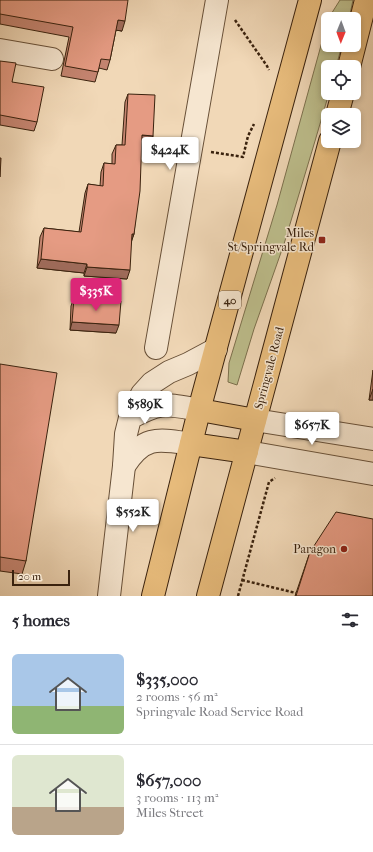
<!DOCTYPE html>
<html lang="en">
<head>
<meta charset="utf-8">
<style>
  :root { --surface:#fff; --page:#f2f2f3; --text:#2b2b33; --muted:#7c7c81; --line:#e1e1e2; --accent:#db2777 }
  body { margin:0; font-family:"IM FELL French Canon",serif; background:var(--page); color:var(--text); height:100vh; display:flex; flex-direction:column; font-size:15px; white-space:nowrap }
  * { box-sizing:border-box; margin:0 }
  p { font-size:13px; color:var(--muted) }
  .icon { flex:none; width:22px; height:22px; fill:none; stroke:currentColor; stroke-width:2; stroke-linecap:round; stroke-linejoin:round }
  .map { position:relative; height:596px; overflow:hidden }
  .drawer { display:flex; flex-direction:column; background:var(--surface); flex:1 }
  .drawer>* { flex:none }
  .needle { width:26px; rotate:181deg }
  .buttons { position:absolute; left:321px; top:12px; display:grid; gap:8px }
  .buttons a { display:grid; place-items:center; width:40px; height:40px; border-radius:6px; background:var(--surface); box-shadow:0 2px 6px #0003; font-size:20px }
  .scale { position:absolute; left:12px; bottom:10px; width:58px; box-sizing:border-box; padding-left:4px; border:2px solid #3a220e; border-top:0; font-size:11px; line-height:14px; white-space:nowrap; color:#3a220e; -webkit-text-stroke:3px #f6e6d0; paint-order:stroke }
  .price { position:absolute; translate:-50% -34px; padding:0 9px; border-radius:4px; background:#fff; color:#222; font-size:13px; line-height:26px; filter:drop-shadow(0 1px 2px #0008) }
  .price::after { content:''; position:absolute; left:50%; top:24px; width:12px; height:9px; margin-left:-6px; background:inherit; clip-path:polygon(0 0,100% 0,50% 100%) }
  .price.active { background:var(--accent); color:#fff }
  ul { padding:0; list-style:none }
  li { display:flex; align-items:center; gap:12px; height:100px; padding:0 12px }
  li+li { border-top:1px solid var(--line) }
  li span { display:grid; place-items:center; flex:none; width:112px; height:80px; border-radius:6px; color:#555 }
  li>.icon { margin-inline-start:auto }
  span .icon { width:48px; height:48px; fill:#fffc; stroke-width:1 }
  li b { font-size:17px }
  h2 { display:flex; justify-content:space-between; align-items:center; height:48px; padding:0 12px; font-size:17px }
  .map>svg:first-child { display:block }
  .green { fill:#bdbe8c; stroke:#7c704d }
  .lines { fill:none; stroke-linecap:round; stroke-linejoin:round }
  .minor-casing { stroke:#685038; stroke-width:24 }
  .highway-casing { stroke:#3a220e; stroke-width:24 }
  .path { stroke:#3a220e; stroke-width:2.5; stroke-dasharray:3 2; stroke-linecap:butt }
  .minor { stroke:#f6e6d0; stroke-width:22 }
  .highway { stroke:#e8bc7c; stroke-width:22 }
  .wall { fill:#c58571; stroke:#3a220e }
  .shaded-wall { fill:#a06c5c; stroke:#3a220e }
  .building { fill:#e59b83; stroke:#3a220e }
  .poi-dot { fill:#8f2418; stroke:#f6e6d0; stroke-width:1.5 }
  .labels { text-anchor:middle; stroke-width:3; stroke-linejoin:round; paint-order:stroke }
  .shield { fill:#f6e6d0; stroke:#725d48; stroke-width:1 }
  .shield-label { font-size:11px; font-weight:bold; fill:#3a220e }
  .poi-label { font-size:12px; fill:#3a220e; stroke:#f6e6d0; text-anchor:end }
  .street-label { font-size:12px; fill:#3a220e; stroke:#f6e6d0 }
</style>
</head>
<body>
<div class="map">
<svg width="373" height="596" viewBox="0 0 373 596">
  <rect width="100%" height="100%" fill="#f1d8b7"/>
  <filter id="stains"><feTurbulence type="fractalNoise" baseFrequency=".005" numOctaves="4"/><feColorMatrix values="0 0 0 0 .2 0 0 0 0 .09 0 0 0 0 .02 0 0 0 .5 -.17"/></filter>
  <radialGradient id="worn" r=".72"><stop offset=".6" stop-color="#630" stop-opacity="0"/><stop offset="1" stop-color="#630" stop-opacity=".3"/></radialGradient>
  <g class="green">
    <path d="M 340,0 L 353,0 L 349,19 L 328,19 Z"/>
    <path d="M 328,20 L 328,45 L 342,45 L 336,67 L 328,67 L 329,93 L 315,141 L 284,244 L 254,329 L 237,385 L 228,382 L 229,363 L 277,205 Z"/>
  </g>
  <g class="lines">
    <g class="minor-casing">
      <g id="minor">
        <path d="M 0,50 L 52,59"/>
        <path d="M 156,348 L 217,0"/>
        <path d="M 130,418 L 142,394 L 152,383 L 169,372 L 188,364 L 216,349"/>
        <path d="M 255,420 L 373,439"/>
        <path d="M 247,452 L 373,474"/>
        <path d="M 124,466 C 144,435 158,439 191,444"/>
        <path d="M 109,596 L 124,466 L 126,434 L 130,418 C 162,401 165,404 200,410"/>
      </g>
    </g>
    <g class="highway-casing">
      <g id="highway">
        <path d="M 349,67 L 366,0"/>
        <path d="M 337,115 L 343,93"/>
        <path d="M 200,410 L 255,420"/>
        <path d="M 191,444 L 247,452"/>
        <path d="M 153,596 L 202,399 L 310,0"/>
        <path d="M 208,596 L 330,141"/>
      </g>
    </g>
    <g class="path">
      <path d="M 235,20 L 267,66 L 269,70"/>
      <path d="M 211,152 L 243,157 L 248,136 L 254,124"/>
      <path d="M 242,580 L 296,593"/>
      <path d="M 238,596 L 269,482 L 275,478"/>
    </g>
    <use href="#minor" class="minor"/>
    <use href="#highway" class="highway"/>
  </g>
  <g class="wall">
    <path d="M 0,0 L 122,31 L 116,30 L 110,60 L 107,70 L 99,68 L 95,82 L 61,76 L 69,37 L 0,24 Z"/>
    <path d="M 0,61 L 12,82 L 37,122 L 34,131 L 0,125 Z"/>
    <path d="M 128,94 L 153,136 L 150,145 L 142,144 L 134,234 L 131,241 L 127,279 L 84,276 L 84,273 L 37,268 L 40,237 L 44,228 L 79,232 L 85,193 L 88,184 L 100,186 L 101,172 L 104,163 L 112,164 L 112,154 L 116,145 L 122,145 L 125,102 Z"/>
    <path d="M 74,298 L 116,333 L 70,330 L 71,306 Z"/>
    <path d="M 0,364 L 26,561 L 22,574 L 0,571 Z"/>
    <path d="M 373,370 L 373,400 L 369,400 Z"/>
    <path d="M 310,552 L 373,596 L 295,596 Z"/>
  </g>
  <g class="shaded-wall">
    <path d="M 118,20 L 125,21 L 122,31 L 115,30 Z"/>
    <path d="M 142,135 L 153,136 L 150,145 L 139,144 Z"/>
    <path d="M 132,234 L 134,234 L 131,243 Z"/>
    <path d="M 41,259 L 87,264 L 84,273 L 37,268 Z"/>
    <path d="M 87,267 L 130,270 L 127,279 L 84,276 Z"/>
    <path d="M 72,322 L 119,325 L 116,333 L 70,330 Z"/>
    <path d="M 373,389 L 373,400 L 369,400 Z"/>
  </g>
  <g class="building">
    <path d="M 0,0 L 128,0 L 125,21 L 118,20 L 110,60 L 101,59 L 98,72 L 65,66 L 73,27 L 0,14 Z"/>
    <path d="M 0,61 L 16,63 L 12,82 L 44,87 L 37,122 L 0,115 Z"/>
    <path d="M 128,94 L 155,95 L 153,136 L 142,135 L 140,191 L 134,234 L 132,234 L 130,270 L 87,267 L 87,264 L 41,259 L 44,228 L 81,232 L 88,184 L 103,186 L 104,163 L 115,164 L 116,145 L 125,145 Z"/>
    <path d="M 0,158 L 1,158 L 0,177 Z"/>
    <path d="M 74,298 L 121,301 L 119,325 L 72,322 Z"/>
    <path d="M 0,364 L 57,373 L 26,561 L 0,557 Z"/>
    <path d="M 336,512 L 373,519 L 373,596 L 296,596 L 310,552 Z"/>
  </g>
  <g class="poi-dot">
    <rect x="318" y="236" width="8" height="8" rx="2"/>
    <circle cx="344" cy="549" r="4"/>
  </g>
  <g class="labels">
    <rect class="shield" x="219" y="291" width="22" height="18" rx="3"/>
    <g class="shield-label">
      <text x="230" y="304">40</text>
    </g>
    <g class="poi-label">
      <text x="314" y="237">Miles<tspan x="314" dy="14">St/Springvale Rd</tspan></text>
      <text x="336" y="553">Paragon</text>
    </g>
    <g class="street-label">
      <text transform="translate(269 368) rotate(-75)" y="4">Springvale Road</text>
    </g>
  </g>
  <rect width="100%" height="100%" filter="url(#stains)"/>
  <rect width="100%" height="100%" fill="url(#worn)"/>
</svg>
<div class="buttons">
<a><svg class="needle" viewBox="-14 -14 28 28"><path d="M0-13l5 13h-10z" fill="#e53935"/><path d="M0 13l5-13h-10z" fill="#7c7c81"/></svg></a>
<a><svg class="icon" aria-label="locate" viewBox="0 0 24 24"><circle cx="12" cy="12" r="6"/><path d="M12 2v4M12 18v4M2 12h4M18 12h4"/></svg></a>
<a><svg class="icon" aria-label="layers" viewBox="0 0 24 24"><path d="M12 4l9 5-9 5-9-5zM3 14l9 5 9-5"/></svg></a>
</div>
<div class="scale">20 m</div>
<b class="price" style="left:170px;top:171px">$424K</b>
<b class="price active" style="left:96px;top:312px">$335K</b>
<b class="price" style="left:145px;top:425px">$589K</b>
<b class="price" style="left:312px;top:446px">$657K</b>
<b class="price" style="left:133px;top:533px">$552K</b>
</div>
<section class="drawer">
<h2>5 homes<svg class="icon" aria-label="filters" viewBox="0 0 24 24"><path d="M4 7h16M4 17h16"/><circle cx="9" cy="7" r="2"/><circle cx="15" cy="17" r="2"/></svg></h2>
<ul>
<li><span style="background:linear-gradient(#a9c7e8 65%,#8fb573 0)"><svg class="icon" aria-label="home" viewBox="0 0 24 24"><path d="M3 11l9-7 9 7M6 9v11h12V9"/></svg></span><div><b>$335,000</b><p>2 rooms · 56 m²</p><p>Springvale Road Service Road</p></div></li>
<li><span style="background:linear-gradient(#dfe7d0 65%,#b9a48a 0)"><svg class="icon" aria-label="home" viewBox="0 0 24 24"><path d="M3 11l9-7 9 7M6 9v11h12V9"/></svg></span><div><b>$657,000</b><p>3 rooms · 113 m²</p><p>Miles Street</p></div></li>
</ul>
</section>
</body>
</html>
